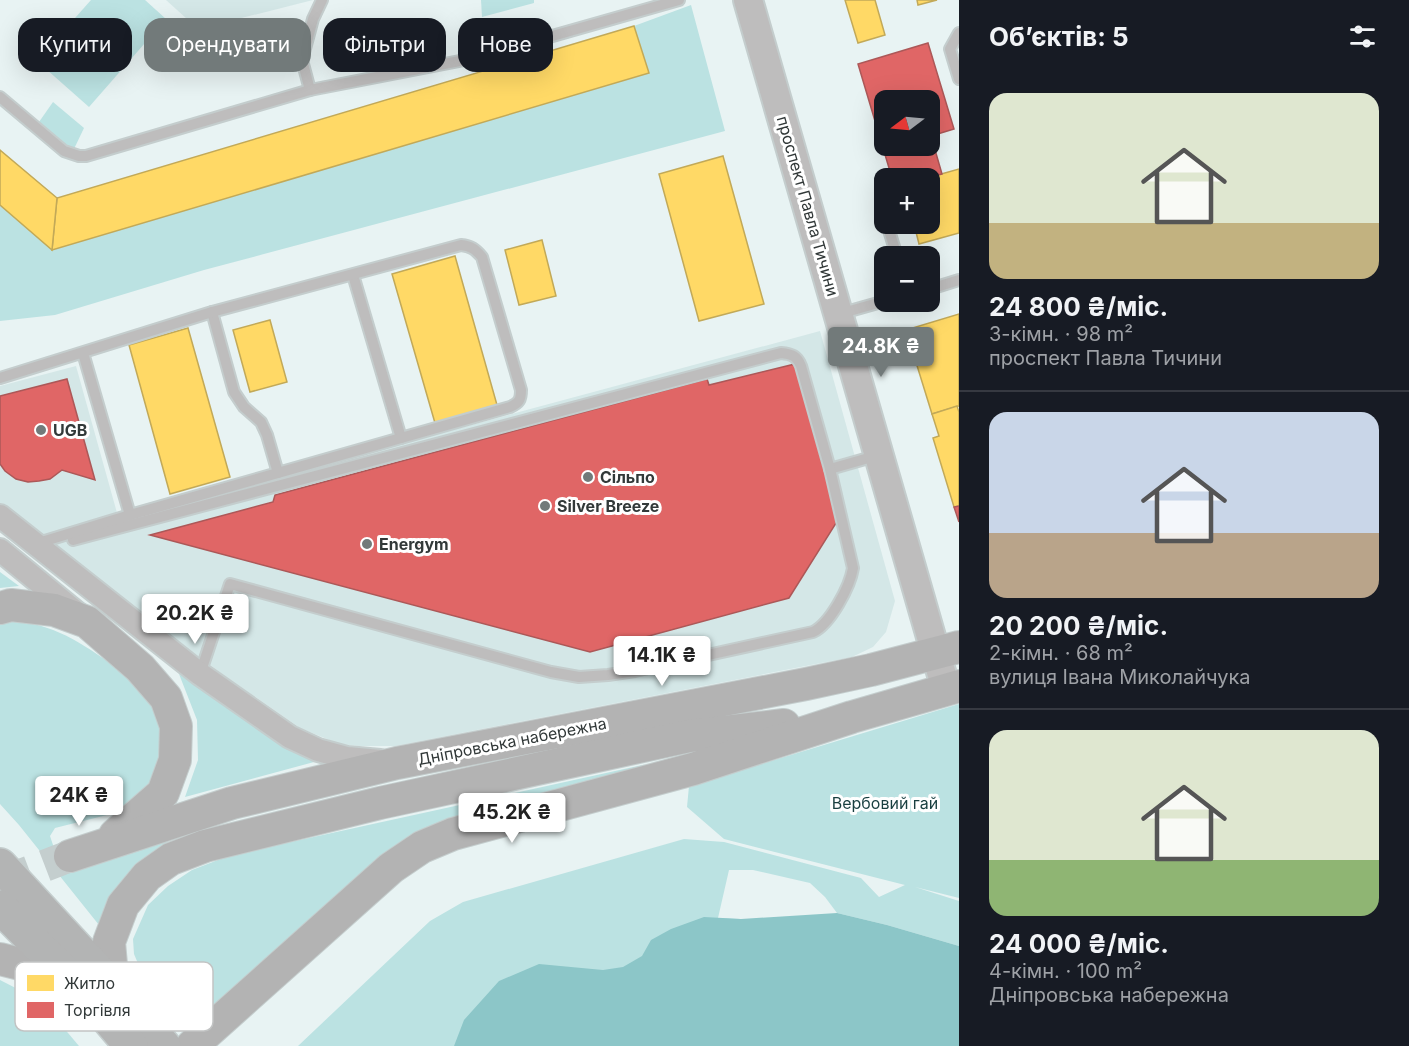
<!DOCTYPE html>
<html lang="uk">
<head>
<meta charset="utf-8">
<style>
  :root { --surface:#171b24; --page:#242831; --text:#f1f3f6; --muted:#9ea1a6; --line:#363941; --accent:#727a7a }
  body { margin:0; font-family:Inter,sans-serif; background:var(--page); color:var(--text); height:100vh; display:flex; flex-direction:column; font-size:22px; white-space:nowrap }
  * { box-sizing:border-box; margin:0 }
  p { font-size:20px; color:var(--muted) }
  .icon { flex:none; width:33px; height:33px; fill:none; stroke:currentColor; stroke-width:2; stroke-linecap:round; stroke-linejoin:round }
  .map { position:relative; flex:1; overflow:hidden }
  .details { display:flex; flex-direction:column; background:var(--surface); width:450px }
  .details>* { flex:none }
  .banner { position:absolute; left:18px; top:18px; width:570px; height:54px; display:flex; gap:12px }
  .needle { width:39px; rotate:254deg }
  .buttons { position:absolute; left:874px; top:90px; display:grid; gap:12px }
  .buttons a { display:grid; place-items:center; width:66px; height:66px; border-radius:12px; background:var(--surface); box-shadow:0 6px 24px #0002; font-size:30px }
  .price { position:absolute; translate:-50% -51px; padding:0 14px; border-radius:6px; background:#fff; color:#222; font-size:20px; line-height:39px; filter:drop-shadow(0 2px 3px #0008) }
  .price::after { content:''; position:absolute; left:50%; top:36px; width:18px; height:14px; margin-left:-9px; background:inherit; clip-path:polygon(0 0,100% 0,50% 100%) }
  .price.active { background:var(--accent); color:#fff }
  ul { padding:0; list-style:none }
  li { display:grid; align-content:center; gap:12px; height:318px; padding:0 30px }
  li+li { border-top:2px solid var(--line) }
  li span { display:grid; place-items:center; height:186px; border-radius:18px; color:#555 }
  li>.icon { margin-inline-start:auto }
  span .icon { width:108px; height:108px; fill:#fffc; stroke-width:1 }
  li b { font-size:26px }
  h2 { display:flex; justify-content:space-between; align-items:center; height:72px; padding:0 30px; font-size:26px }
  .chip { padding:0 21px; border-radius:18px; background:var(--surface); box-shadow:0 6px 24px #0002; font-size:21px; line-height:54px }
  .chip.active { background:var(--accent); color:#fff }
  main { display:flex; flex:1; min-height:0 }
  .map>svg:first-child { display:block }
  .built { fill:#d4e7e7 }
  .green { fill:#bbe2e2 }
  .water { fill:#8cc6c8 }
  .homes { fill:#ffd966; stroke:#c2a958; stroke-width:1.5 }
  .shops { fill:#e06666; stroke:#ac5858; stroke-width:1.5; fill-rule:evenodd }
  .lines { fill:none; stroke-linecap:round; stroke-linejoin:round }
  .secondary-tunnel { stroke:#c4cece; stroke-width:32; stroke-dasharray:32 16; stroke-linecap:butt }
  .service-casing { stroke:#c4cdcd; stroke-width:14 }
  .minor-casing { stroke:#c4cdcd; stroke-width:26 }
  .tertiary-casing { stroke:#c4cdcd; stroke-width:32 }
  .secondary-casing { stroke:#c4cdcd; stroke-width:34 }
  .trunk-casing { stroke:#c4cdcd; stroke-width:36 }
  .service { stroke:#bebdbd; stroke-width:10 }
  .minor { stroke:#bebdbd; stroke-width:22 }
  .tertiary { stroke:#bebdbd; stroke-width:28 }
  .secondary { stroke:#b3b3b3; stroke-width:32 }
  .trunk { stroke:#b3b4b4; stroke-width:33 }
  .poi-dot { fill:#727a7a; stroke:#fff; stroke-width:2 }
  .labels { text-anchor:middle; stroke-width:6; stroke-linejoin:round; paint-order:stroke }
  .street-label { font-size:16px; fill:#323939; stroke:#fff }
  .poi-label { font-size:16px; font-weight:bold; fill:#323939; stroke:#fff; text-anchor:start }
  .park-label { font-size:16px; fill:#193f40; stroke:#fff }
  .key { fill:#fff; stroke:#c2c4c4; stroke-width:1.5 }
  .key-label { font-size:16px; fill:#323939 }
</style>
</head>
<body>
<main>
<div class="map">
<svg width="959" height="1046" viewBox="0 0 959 1046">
  <rect width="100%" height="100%" fill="#e8f3f3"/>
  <g class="built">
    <path d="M 166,0 L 313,0 L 198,29 Z"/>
    <path d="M 820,331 L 895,601 L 886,632 L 873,647 L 852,657 L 395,746 L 359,746 L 339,744 L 300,728 L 225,676 L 0,510 L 0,386 L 76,366 L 119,520 Z"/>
  </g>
  <g class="green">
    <path d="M 91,0 L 145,0 L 166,19 L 89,107 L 37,61 Z"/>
    <path d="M 481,0 L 534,0 L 534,3 L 482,17 Z"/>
    <path d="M 691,5 L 725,131 L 204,270 L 55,315 L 0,321 L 0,205 L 52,249 L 649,73 L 634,26 Z"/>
    <path d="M 53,102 L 84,128 L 73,151 L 39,122 Z"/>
    <path d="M 0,572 L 19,586 L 0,588 Z"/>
    <path d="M 0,621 C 46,620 74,638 110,663 C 132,678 150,690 162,715 C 166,724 163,759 163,770 L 133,804 L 111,814 L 55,828 L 50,836 L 61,869 L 71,872 L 171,839 L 135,868 L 103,930 L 19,825 L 0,804 Z"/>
    <path d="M 179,674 L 314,762 L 185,797 L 198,760 L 197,720 Z"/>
    <path d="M 959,704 L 959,898 L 915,887 L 959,901 L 959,946 L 887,925 L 837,913 L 825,897 L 810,883 L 753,870 L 729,870 L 718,918 L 740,919 L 646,1046 L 298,1046 L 430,921 L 463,902 L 684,839 L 724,842 L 861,878 L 879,897 L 905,885 L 724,839 L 687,807 L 689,786 Z"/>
    <path d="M 647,764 L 425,832 L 365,873 L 189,1026 L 142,973 L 134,954 L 133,939 L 148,905 L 168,886 L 192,870 L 231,855 Z"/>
    <path d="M 0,980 L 41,1001 L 79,1046 L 0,1046 Z"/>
  </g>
  <path class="water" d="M 837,913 L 887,925 L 959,946 L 959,1046 L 454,1046 L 464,1020 L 499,981 L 539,964 L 603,970 L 623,967 L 642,956 L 651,940 L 671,929 L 704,917 L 741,919 Z"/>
  <g class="homes">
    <path d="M 845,0 L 875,0 L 885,35 L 858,43 Z"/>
    <path d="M 917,0 L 937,0 L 918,5 Z"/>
    <path d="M 634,26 L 649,73 L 52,250 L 57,198 Z"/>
    <path d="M 0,150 L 57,198 L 52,250 L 0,205 Z"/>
    <path d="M 723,156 L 764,304 L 699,321 L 659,174 Z"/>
    <path d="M 959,169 L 959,233 L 919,244 L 914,224 L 930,224 L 930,178 L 927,178 Z"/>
    <path d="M 542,240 L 556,296 L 519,305 L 505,250 Z"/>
    <path d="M 455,256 L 497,405 L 435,423 L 392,274 Z"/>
    <path d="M 959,314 L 959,406 L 932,414 L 906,330 Z"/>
    <path d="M 270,320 L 287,382 L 250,392 L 233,330 Z"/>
    <path d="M 188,328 L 230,477 L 170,494 L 129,345 Z"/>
    <path d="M 957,406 L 959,412 L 959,506 L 954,507 L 933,438 L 939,436 L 932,414 Z"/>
  </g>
  <g class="shops">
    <path d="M 928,43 L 954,129 L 931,136 L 942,174 L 927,178 L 892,178 L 858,64 ZM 885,100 L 930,100 L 930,146 L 885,146 Z"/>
    <path d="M 795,364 L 838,520 L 789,598 L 590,652 L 150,535 L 273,502 L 275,495 L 707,379 L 709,385 Z"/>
    <path d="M 67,379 L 95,480 L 62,470 L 50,479 L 39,481 L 28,482 L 16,479 L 5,471 L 0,464 L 0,396 Z"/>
    <path d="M 959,506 L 959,522 L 954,507 Z"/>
  </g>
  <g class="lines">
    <path class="secondary-tunnel" d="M 0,883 L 70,856"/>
    <g class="service-casing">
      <g id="service">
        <path d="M 959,33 L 950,49 L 959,79"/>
        <path d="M 310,90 L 302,60 L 313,19 L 322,0"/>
        <path d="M 0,97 L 64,151 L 79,156 L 86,156 L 310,90 L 475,58 L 679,0"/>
        <path d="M 883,209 L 885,216"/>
        <path d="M 887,224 L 897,256"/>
        <path d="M 353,275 L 401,438"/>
        <path d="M 930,289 L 959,280"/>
        <path d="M 212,312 L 234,392 L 244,407 L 261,422 L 267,435 L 278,473"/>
        <path d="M 839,314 L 885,301"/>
        <path d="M 0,378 L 212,312 L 461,245 C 471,246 475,249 482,257 L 521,390 C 521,400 519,403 510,407 L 130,515 L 83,353"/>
        <path d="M 830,469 L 879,455"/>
        <path d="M 73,540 L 781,353 C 792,354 797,356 801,366 L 830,469 L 853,568 C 850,587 830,624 813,632 L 635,671 L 608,675 L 579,677 L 551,672 L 230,584 L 200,674"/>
        <path d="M 35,544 L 130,515"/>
      </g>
    </g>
    <g class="minor-casing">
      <g id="minor">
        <path d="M 0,516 L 200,674 L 290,737 L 318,750 L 347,758 L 380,761"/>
        <path d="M 0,550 L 78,614"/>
      </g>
    </g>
    <g class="tertiary-casing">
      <path id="tertiary" d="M 748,0 L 946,689"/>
    </g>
    <g class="secondary-casing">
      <g id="secondary">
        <path d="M 0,608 L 11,605 L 54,610 L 87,622 L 140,668 L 166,698 L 176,726 L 175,760 L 163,793 L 115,835"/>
        <path d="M 70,856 L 232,803 L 397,763 L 806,684 L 871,670 L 959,647"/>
        <path d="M 0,959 L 20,964 L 84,996"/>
        <path d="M 113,987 L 109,942 L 123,905 L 147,876 L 171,859 L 205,846 L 380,803 L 689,736 L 784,725"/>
        <path d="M 192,1046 L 391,868 L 422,847 L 453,834 L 693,769 L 852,717 L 959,686"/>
      </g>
    </g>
    <g class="trunk-casing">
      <g id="trunk">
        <path d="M 0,865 L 113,987 L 164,1046"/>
        <path d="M 0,907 L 92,1000 L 131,1046"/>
      </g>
    </g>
    <use href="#service" class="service"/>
    <use href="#minor" class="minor"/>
    <use href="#tertiary" class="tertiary"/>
    <use href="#secondary" class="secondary"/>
    <use href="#trunk" class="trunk"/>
  </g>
  <g class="poi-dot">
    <circle cx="41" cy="430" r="6"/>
    <circle cx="588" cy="477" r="6"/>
    <circle cx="545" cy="506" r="6"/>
    <circle cx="367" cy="544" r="6"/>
  </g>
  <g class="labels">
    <g class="street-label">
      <text transform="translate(808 206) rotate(74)" y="6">проспект Павла Тичини</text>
      <text transform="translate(512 741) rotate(-11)" y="6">Дніпровська набережна</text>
    </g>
    <g class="poi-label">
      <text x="53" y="436">UGB</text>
      <text x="600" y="483">Сільпо</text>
      <text x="557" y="512">Silver Breeze</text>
      <text x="379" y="550">Energym</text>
    </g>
    <g class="park-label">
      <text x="885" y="809">Вербовий гай</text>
    </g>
  </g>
  <rect x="15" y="962" width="198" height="69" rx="9" class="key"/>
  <rect x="27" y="975" width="27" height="16" fill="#ffd966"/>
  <rect x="27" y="1002" width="27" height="16" fill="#e06666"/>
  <g class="key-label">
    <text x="64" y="989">Житло</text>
    <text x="64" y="1016">Торгівля</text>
  </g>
</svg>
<div class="buttons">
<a><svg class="needle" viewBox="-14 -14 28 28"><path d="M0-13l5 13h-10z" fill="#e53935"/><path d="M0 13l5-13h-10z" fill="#9ea1a6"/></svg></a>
<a>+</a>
<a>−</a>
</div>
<b class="price active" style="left:881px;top:378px">24.8K ₴</b>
<b class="price" style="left:195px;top:645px">20.2K ₴</b>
<b class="price" style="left:662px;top:687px">14.1K ₴</b>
<b class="price" style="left:79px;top:827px">24K ₴</b>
<b class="price" style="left:512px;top:844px">45.2K ₴</b>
<div class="banner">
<a class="chip">Купити</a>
<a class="chip active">Орендувати</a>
<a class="chip">Фільтри</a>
<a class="chip">Нове</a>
</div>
</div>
<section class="details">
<h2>Об’єктів: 5<svg class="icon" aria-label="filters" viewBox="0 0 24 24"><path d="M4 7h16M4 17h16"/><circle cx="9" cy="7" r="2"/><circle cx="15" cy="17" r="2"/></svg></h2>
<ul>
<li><span style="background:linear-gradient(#dfe7d0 70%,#c2b280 0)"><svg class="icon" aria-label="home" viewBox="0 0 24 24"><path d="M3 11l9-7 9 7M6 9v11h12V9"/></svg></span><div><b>24 800 ₴/міс.</b><p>3-кімн. · 98 m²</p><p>проспект Павла Тичини</p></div></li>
<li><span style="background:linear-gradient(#c9d6e8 65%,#b9a48a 0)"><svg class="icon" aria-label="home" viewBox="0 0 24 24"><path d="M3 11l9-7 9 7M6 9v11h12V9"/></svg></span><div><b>20 200 ₴/міс.</b><p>2-кімн. · 68 m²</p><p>вулиця Івана Миколайчука</p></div></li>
<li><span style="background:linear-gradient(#dfe7d0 70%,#8fb573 0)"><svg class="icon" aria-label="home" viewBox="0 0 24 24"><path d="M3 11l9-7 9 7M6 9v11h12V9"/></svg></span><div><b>24 000 ₴/міс.</b><p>4-кімн. · 100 m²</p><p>Дніпровська набережна</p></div></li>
</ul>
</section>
</main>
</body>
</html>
